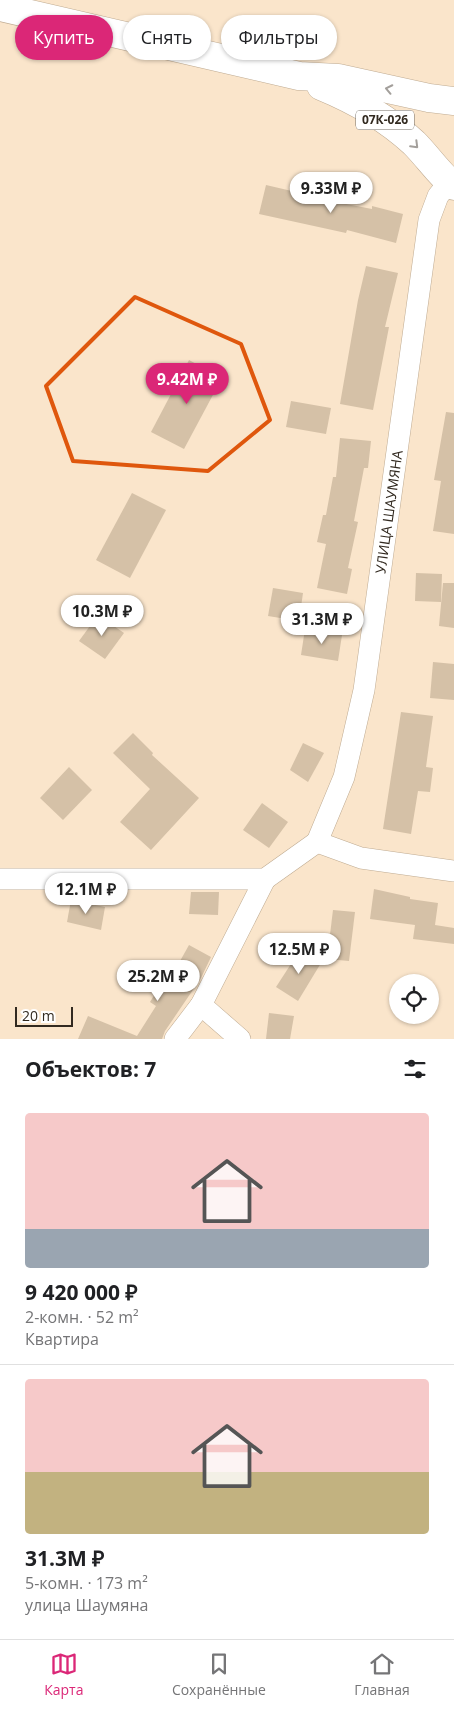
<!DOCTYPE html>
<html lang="ru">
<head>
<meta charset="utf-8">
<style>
  :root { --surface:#fff; --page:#f2f2f2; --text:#202124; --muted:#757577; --line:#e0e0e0; --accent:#db2777 }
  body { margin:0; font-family:"Open Sans",sans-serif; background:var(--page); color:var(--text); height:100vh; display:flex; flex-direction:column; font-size:19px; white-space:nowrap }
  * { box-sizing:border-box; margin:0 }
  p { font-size:16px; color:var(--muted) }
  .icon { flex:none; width:28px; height:28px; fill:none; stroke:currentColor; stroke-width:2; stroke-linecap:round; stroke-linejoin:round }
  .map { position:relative; height:1039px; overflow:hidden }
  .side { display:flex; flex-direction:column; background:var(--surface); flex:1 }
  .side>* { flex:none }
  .hud { position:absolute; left:15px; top:15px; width:425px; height:45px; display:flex; gap:10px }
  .tools { position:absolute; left:389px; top:974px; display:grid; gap:10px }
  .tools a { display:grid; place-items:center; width:50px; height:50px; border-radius:50%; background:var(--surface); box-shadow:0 1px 4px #0004; font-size:25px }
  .scale { position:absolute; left:15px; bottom:12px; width:58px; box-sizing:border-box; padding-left:5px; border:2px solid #322a20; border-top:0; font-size:14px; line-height:18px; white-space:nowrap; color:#322a20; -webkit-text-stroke:4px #fff; paint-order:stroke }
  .price { position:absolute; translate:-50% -42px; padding:0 11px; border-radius:18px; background:#fff; color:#222; font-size:16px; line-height:32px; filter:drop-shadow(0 1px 2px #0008) }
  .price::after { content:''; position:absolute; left:50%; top:30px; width:15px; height:11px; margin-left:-8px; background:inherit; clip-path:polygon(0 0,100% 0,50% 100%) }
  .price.on { background:var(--accent); color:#fff }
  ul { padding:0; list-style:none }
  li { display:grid; align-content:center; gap:10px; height:265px; padding:0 25px }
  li+li { border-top:1px solid var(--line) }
  li span { display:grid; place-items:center; height:155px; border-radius:5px; color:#555 }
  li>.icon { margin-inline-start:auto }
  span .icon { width:90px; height:90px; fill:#fffc; stroke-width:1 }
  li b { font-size:21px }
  h2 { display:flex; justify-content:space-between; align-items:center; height:60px; padding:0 25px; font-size:21px }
  .pill { padding:0 18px; border-radius:22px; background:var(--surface); box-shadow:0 1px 4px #0004; font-size:18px; line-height:45px }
  .pill.on { background:var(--accent); color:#fff }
  .menu { display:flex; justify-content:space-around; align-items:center; height:70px; border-top:1px solid var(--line); background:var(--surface); font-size:14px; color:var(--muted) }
  .menu a { display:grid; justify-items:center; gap:2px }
  .menu .on { color:var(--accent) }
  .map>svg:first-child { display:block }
  .building { fill:#d5c1a7 }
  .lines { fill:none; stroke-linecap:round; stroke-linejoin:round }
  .street-casing { stroke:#bfab92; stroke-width:22 }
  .primary-casing { stroke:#bfab92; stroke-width:29 }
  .street { stroke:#fff; stroke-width:21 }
  .primary { stroke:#fff; stroke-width:28 }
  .oneway { stroke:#a39f9b }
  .marked { fill:none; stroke:#df570d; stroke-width:4; stroke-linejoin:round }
  .labels { text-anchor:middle; stroke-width:4.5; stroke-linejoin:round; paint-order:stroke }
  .shield { fill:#fff; stroke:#706a63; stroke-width:1 }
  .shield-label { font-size:12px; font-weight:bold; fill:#322a20 }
  .street-label { font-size:14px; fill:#322a20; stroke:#fff }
</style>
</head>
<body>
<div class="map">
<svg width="454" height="1039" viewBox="0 0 454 1039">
  <rect width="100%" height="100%" fill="#fae5cb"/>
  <g class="building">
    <path d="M 266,185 L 296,192 L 295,194 L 372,209 L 372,206 L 403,214 L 396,243 L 347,230 L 346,233 L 259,214 Z"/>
    <path d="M 366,266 L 398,273 L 385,327 L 389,327 L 373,410 L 340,404 L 358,300 Z"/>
    <path d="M 189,360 L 222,378 L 184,449 L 151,432 Z"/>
    <path d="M 291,401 L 331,408 L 326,434 L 286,427 Z"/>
    <path d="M 446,412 L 454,413 L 454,534 L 433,531 L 441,481 L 434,480 Z"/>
    <path d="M 340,438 L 371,441 L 368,468 L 364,468 L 354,521 L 358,522 L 348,568 L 352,569 L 347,594 L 317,588 L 326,544 L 317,542 L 323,515 L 326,515 L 333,477 L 336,477 Z"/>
    <path d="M 132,493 L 166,510 L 130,578 L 96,560 Z"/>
    <path d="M 416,573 L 442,574 L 441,602 L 415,601 Z"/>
    <path d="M 443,583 L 454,583 L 454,628 L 439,626 Z"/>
    <path d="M 273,588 L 303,593 L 299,621 L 268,616 Z"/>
    <path d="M 98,615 L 124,633 L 105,659 L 79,641 Z"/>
    <path d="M 305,629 L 342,635 L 338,661 L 301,655 Z"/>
    <path d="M 433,662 L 454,664 L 454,700 L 430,698 Z"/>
    <path d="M 401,712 L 433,716 L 426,767 L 433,768 L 430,792 L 418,791 L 411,834 L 383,829 Z"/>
    <path d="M 133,733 L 153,753 L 152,755 L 199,798 L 151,850 L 120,822 L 150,789 L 113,753 Z"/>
    <path d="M 303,743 L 324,753 L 308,782 L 290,770 Z"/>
    <path d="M 69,767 L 92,790 L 63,820 L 40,798 Z"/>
    <path d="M 262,803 L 288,822 L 269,848 L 243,830 Z"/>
    <path d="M 374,889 L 410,897 L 410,899 L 438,903 L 435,925 L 454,928 L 454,944 L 413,939 L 415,925 L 370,919 Z"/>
    <path d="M 191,892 L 219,892 L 218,915 L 189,914 Z"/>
    <path d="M 71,900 L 105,907 L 101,930 L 67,922 Z"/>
    <path d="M 333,910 L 355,912 L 349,961 L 327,959 Z"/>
    <path d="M 189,945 L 211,957 L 201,978 L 165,1031 L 162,1039 L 78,1039 L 88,1016 L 137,1036 L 156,1006 L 150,1002 L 166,976 L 170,979 Z"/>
    <path d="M 300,950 L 321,963 L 298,1001 L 276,987 Z"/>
    <path d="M 269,1013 L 294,1016 L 290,1039 L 266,1039 Z"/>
  </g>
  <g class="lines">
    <g class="street-casing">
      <g id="street">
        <path d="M 317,842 L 344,777 L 364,690 L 429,220 L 438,196 L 449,182"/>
        <path d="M 317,842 L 361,858 L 454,871"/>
        <path d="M 0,879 L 265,879 L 317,842"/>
        <path d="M 201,1005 L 240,1039"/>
        <path d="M 175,1039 L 201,1005 L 265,879"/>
      </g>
    </g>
    <g class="primary-casing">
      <g id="primary">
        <path d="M 0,7 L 299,76 L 338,78 L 429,98 L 454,101"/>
        <path d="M 321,86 C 355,100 387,118 414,143 C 428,157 439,174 454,186"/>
      </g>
    </g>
    <use href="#street" class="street"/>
    <use href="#primary" class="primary"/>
  </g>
  <defs><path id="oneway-chevron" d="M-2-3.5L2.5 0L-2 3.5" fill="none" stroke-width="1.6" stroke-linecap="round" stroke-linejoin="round" transform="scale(1.25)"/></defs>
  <g class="oneway">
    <use href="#oneway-chevron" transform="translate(389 89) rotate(-168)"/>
    <use href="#oneway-chevron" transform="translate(415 145) rotate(45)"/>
  </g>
  <path class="marked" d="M 135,297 L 241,344 L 270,420 L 208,471 L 73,461 L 46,386 Z"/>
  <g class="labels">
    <rect class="shield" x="356" y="110.5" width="58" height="19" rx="4"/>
    <g class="shield-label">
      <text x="385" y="124">07К-026</text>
    </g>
    <g class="street-label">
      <text transform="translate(389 512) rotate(-82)" y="5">УЛИЦА ШАУМЯНА</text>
    </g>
  </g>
</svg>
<div class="tools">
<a><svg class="icon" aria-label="locate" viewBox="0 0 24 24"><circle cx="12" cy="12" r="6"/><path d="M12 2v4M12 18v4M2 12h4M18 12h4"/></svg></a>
</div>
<div class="scale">20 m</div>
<b class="price" style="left:331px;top:214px">9.33M ₽</b>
<b class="price on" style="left:187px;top:405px">9.42M ₽</b>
<b class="price" style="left:102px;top:637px">10.3M ₽</b>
<b class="price" style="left:322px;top:645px">31.3M ₽</b>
<b class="price" style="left:86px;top:915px">12.1M ₽</b>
<b class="price" style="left:299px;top:975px">12.5M ₽</b>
<b class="price" style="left:158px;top:1002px">25.2M ₽</b>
<div class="hud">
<a class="pill on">Купить</a>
<a class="pill">Снять</a>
<a class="pill">Фильтры</a>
</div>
</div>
<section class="side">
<h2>Объектов: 7<svg class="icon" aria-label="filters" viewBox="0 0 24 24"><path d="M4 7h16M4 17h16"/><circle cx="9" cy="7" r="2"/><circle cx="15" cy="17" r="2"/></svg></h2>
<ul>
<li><span style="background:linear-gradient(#f6c9c9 75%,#9aa5b1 0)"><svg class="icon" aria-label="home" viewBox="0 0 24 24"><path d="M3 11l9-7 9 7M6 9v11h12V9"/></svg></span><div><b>9 420 000 ₽</b><p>2-комн. · 52 m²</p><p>Квартира</p></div></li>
<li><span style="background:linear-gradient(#f6c9c9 60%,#c2b280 0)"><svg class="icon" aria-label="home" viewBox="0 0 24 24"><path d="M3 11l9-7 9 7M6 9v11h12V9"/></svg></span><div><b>31.3M ₽</b><p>5-комн. · 173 m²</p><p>улица Шаумяна</p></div></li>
</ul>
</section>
<nav class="menu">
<a class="on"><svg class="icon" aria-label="map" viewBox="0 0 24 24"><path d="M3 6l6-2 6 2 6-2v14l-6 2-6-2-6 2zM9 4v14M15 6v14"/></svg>Карта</a>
<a><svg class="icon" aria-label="saved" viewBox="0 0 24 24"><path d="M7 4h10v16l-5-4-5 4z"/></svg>Сохранённые</a>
<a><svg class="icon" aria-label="home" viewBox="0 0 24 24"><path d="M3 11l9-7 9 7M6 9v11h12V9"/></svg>Главная</a>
</nav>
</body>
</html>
